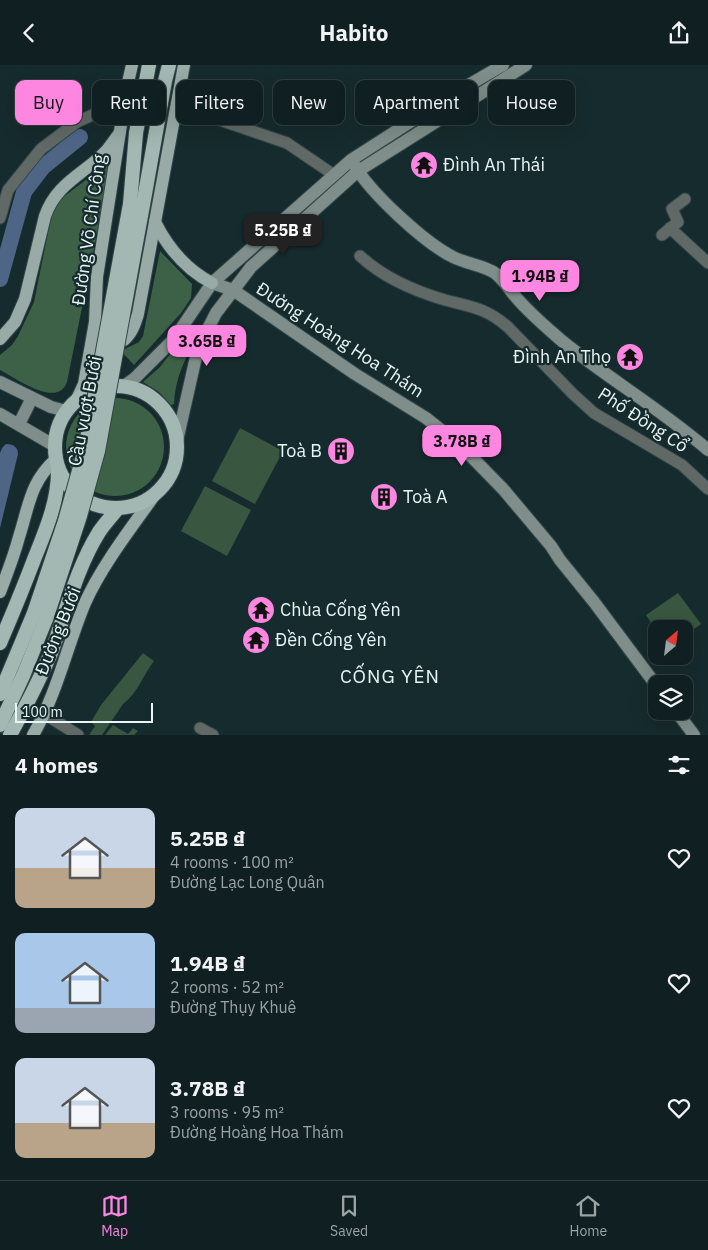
<!DOCTYPE html>
<html lang="en">
<head>
<meta charset="utf-8">
<style>
  :root { --surface:#102022; --page:#19282a; --text:#f1f3f6; --muted:#9ca3a5; --line:#303e40; --accent:#fd86e1 }
  body { margin:0; font-family:"IBM Plex Sans",sans-serif; background:var(--page); color:var(--text); height:100vh; display:flex; flex-direction:column; font-size:19px; white-space:nowrap }
  * { box-sizing:border-box; margin:0 }
  p { font-size:16px; color:var(--muted) }
  .icon { flex:none; width:28px; height:28px; fill:none; stroke:currentColor; stroke-width:2; stroke-linecap:round; stroke-linejoin:round }
  .map { position:relative; height:670px; overflow:hidden }
  .side { display:flex; flex-direction:column; background:var(--surface); flex:1 }
  .side>* { flex:none }
  .top-card { position:absolute; left:15px; top:15px; width:679px; height:45px; display:flex; gap:10px }
  .needle { width:32px; rotate:28deg }
  .fabs { position:absolute; left:648px; top:555px; display:grid; gap:10px }
  .fabs a { display:grid; place-items:center; width:45px; height:45px; border-radius:10px; background:var(--surface); box-shadow:0 5px 20px #0002,0 0 0 1px var(--line); font-size:25px }
  .scale { position:absolute; left:15px; bottom:12px; width:138px; box-sizing:border-box; padding-left:5px; border:2px solid #e8f5f6; border-top:0; font-size:14px; line-height:18px; white-space:nowrap; color:#e8f5f6; -webkit-text-stroke:4px #162b2d; paint-order:stroke }
  .price { position:absolute; translate:-50% -42px; padding:0 11px; border-radius:10px; background:var(--accent); color:#111; font-size:16px; line-height:32px; filter:drop-shadow(0 1px 2px #0008) }
  .price::after { content:''; position:absolute; left:50%; top:30px; width:15px; height:11px; margin-left:-8px; background:inherit; clip-path:polygon(0 0,100% 0,50% 100%) }
  .price.current { background:#222; color:#fff }
  ul { padding:0; list-style:none }
  li { display:flex; align-items:center; gap:15px; height:125px; padding:0 15px }
  li span { display:grid; place-items:center; flex:none; width:140px; height:100px; border-radius:10px; color:#555 }
  li>.icon { margin-inline-start:auto }
  span .icon { width:60px; height:60px; fill:#fffc; stroke-width:1 }
  li b { font-size:21px }
  h2 { display:flex; justify-content:space-between; align-items:center; height:60px; padding:0 15px; font-size:21px }
  .pill { padding:0 18px; border-radius:10px; background:var(--surface); box-shadow:0 5px 20px #0002,0 0 0 1px var(--line); font-size:18px; line-height:45px }
  .pill.current { background:var(--accent); color:#111 }
  header { display:flex; justify-content:space-between; align-items:center; height:65px; padding:0 15px; background:var(--surface); font-size:22px; font-weight:700 }
  .tab-bar { display:flex; justify-content:space-around; align-items:center; height:70px; border-top:1px solid var(--line); background:var(--surface); font-size:14px; color:var(--muted) }
  .tab-bar a { display:grid; justify-items:center; gap:2px }
  .tab-bar .current { color:var(--accent) }
  .map>svg:first-child { display:block }
  .green { fill:#385640 }
  .forest { fill:#3c6146 }
  .water { fill:#4e6586 }
  .lines { fill:none; stroke-linecap:round; stroke-linejoin:round }
  .river { stroke:#4e6586; stroke-width:16 }
  .minor-casing { stroke:#334749; stroke-width:13 }
  .secondary-casing { stroke:#334749; stroke-width:14 }
  .primary-casing { stroke:#334749; stroke-width:14 }
  .trunk-casing { stroke:#334749; stroke-width:16 }
  .minor { stroke:#606966; stroke-width:11 }
  .secondary { stroke:#7f8e8a; stroke-width:12 }
  .primary { stroke:#98aba6; stroke-width:12 }
  .trunk { stroke:#a3b8b2; stroke-width:14 }
  .trunk-bridge-casing { stroke:#334749; stroke-width:16; stroke-linecap:butt }
  .trunk-bridge { stroke:#a3b8b2; stroke-width:14 }
  .labels { text-anchor:middle; stroke-width:4.5; stroke-linejoin:round; paint-order:stroke }
  .poi-label { font-size:18px; fill:#e8f5f6; stroke:#162b2d; text-anchor:start }
  .street-label { font-size:18px; fill:#e8f5f6; stroke:#162b2d }
  .neighbourhood-label { font-size:19px; letter-spacing:1px; fill:#e8f5f6; stroke:#162b2d }
</style>
</head>
<body>
<header><svg class="icon" aria-label="back" viewBox="0 0 24 24"><path d="M15 5l-7 7 7 7"/></svg>Habito<svg class="icon" aria-label="share" viewBox="0 0 24 24"><path d="M12 15V3M7 8l5-5 5 5M5 13v7h14v-7"/></svg></header>
<div class="map">
<svg width="708" height="670" viewBox="0 0 708 670">
  <rect width="100%" height="100%" fill="#162b2d"/>
  <g class="green">
    <path d="M 240,363 L 283,386 L 255,439 L 212,416 Z"/>
    <path d="M 205,421 L 251,445 L 227,491 L 181,466 Z"/>
    <path d="M 678,528 L 701,559 L 684,571 L 684,564 L 656,565 L 646,550 Z"/>
    <path d="M 143,588 L 154,596 C 143,610 138,628 123,639 L 102,670 L 89,670 L 95,661 L 91,657 L 101,640 Z"/>
    <path d="M 113,660 L 128,669 L 133,663 L 138,666 L 134,670 L 105,670 Z"/>
  </g>
  <g class="forest">
    <path d="M 108,92 L 112,94 L 67,317 C 57,344 16,313 0,305 L 0,290 L 12,280 L 18,271 L 34,237 L 52,148 L 62,133 L 95,108 Z"/>
    <path d="M 160,186 L 192,219 L 191,233 L 181,248 L 134,300 L 121,286 L 139,277 L 143,271 Z"/>
    <path d="M 192,263 L 196,266 L 198,271 C 185,292 175,314 174,339 L 171,340 L 159,327 L 143,317 L 160,302 L 188,266 Z"/>
    <circle cx="115" cy="382" r="49"/>
  </g>
  <path class="water" d="M 6,379 C 13,379 18,382 18,389 L 0,463 L 0,388 L 2,383 Z"/>
  <g class="lines">
    <path class="river" d="M 0,214 L 24,127 L 43,102 L 80,72"/>
    <g class="minor-casing">
      <g id="minor">
        <path d="M 176,42 L 214,53 L 287,78 L 334,110"/>
        <path d="M 102,47 L 113,21"/>
        <path d="M 0,153 L 8,125 L 41,84 L 77,57 L 125,35"/>
        <path d="M 670,163 L 708,198"/>
        <path d="M 662,170 L 678,157 L 672,144 L 685,134"/>
        <path d="M 360,191 C 384,213 414,226 445,235 C 472,242 486,243 508,262 L 573,329 L 594,348 L 682,400 L 708,424"/>
        <path d="M 43,648 L 78,670"/>
        <path d="M 200,663 L 213,670"/>
      </g>
    </g>
    <g class="secondary-casing">
      <g id="secondary">
        <path d="M 354,99 C 369,127 425,178 453,192 C 467,199 483,200 495,208 C 504,215 508,223 515,231 C 528,247 546,262 562,276 C 609,314 662,345 708,385"/>
        <path d="M 212,218 L 233,225 L 355,309 L 426,353 L 461,381 L 503,424 L 551,481 L 560,495 L 594,537 L 656,620"/>
        <path d="M 0,317 L 51,342 L 66,346"/>
        <path d="M 124,321 L 135,313 L 174,274 L 212,218 L 351,95 L 460,25 L 503,0"/>
        <path d="M 0,349 L 55,381"/>
        <path d="M 19,359 L 32,333"/>
        <path d="M 177,376 L 198,283 L 216,248 L 251,202 L 358,106 L 526,0"/>
        <path d="M 676,646 L 694,670"/>
      </g>
    </g>
    <g class="primary-casing">
      <g id="primary">
        <path d="M 155,157 C 168,183 185,204 212,218"/>
        <path d="M 0,274 L 15,257 L 25,234 L 45,151 C 57,117 85,109 107,85 C 111,80 115,74 119,69"/>
        <path d="M 110,274 L 124,275 C 132,268 135,259 138,249 L 184,0"/>
        <path d="M 77,334 L 84,319 L 95,257 L 97,212 L 127,22 L 132,0"/>
        <path d="M 0,527 C 7,509 14,491 19,472 C 29,441 30,417 56,394"/>
        <path d="M 33,670 C 57,629 67,581 85,538 C 102,500 132,462 156,428"/>
      </g>
    </g>
    <g class="trunk-casing">
      <g id="trunk">
        <path d="M 130,139 L 136,68 L 149,0"/>
        <path d="M 143,140 L 165,16 L 169,0"/>
        <circle cx="116" cy="382" r="61"/>
        <path d="M 0,578 C 12,550 24,521 35,492 C 46,465 59,434 58,403"/>
        <path d="M 0,629 L 34,548"/>
        <path d="M 0,660 L 23,611 L 46,554"/>
        <path d="M 10,670 C 25,643 39,616 51,588 C 66,548 76,504 99,467 C 105,458 112,451 118,443"/>
      </g>
    </g>
    <use href="#minor" class="minor"/>
    <use href="#secondary" class="secondary"/>
    <use href="#primary" class="primary"/>
    <use href="#trunk" class="trunk"/>
    <g class="trunk-bridge-casing">
      <g id="trunk-bridge">
        <path d="M 34,548 L 65,456 L 85,384 L 130,139"/>
        <path d="M 46,554 L 80,451 L 98,386 L 143,140"/>
      </g>
    </g>
    <use href="#trunk-bridge" class="trunk-bridge"/>
  </g>
  <defs>
    <g id="temple-disc" transform="scale(1.4375)"><circle r="9.5" fill="#fd86e1" stroke="#162b2d"/><path d="M0-6L5-2H3V0L6.5 2.5H4V6H1.5V3h-3V6H-4V2.5H-6.5L-3 0V-2H-5Z" fill="#111"/></g>
    <g id="building-disc" transform="scale(1.4375)"><circle r="9.5" fill="#fd86e1" stroke="#162b2d"/><path d="M-4-6H4V6H1V3H-1V6H-4ZM-2.5-4.3h1.7v1.8h-1.7ZM.8-4.3h1.7v1.8H.8ZM-2.5-1h1.7V.8h-1.7ZM.8-1h1.7V.8H.8Z" fill="#111"/></g>
  </defs>
  <g fill-rule="evenodd">
    <use href="#temple-disc" x="424" y="100"/>
    <use href="#temple-disc" x="630" y="292"/>
    <use href="#building-disc" x="341" y="386"/>
    <use href="#building-disc" x="384" y="432"/>
    <use href="#temple-disc" x="261" y="545"/>
    <use href="#temple-disc" x="256" y="575"/>
  </g>
  <g class="labels">
    <g class="poi-label">
      <text x="443" y="106">Đình An Thái</text>
      <text x="611" y="298" text-anchor="end">Đình An Thọ</text>
      <text x="322" y="392" text-anchor="end">Toà B</text>
      <text x="403" y="438">Toà A</text>
      <text x="280" y="551">Chùa Cống Yên</text>
      <text x="275" y="581">Đền Cống Yên</text>
    </g>
    <g class="street-label">
      <text transform="translate(89 165) rotate(-82)" y="6">Đường Võ Chí Công</text>
      <text transform="translate(340 275) rotate(33)" y="6">Đường Hoàng Hoa Thám</text>
      <text transform="translate(85 346) rotate(-79)" y="6">Cầu vượt Bưởi</text>
      <text transform="translate(643 355) rotate(33)" y="6">Phố Đồng Cổ</text>
      <text transform="translate(58 566) rotate(-68)" y="6">Đường Bưởi</text>
    </g>
    <g class="neighbourhood-label">
      <text x="390" y="618">CỐNG YÊN</text>
    </g>
  </g>
</svg>
<div class="fabs">
<a><svg class="needle" viewBox="-14 -14 28 28"><path d="M0-13l5 13h-10z" fill="#e53935"/><path d="M0 13l5-13h-10z" fill="#9ca3a5"/></svg></a>
<a><svg class="icon" aria-label="layers" viewBox="0 0 24 24"><path d="M12 4l9 5-9 5-9-5zM3 14l9 5 9-5"/></svg></a>
</div>
<div class="scale">100 m</div>
<b class="price current" style="left:283px;top:191px">5.25B ₫</b>
<b class="price" style="left:540px;top:237px">1.94B ₫</b>
<b class="price" style="left:207px;top:302px">3.65B ₫</b>
<b class="price" style="left:462px;top:402px">3.78B ₫</b>
<div class="top-card">
<a class="pill current">Buy</a>
<a class="pill">Rent</a>
<a class="pill">Filters</a>
<a class="pill">New</a>
<a class="pill">Apartment</a>
<a class="pill">House</a>
</div>
</div>
<section class="side">
<h2>4 homes<svg class="icon" aria-label="filters" viewBox="0 0 24 24"><path d="M4 7h16M4 17h16"/><circle cx="9" cy="7" r="2"/><circle cx="15" cy="17" r="2"/></svg></h2>
<ul>
<li><span style="background:linear-gradient(#c9d6e8 60%,#b9a48a 0)"><svg class="icon" aria-label="home" viewBox="0 0 24 24"><path d="M3 11l9-7 9 7M6 9v11h12V9"/></svg></span><div><b>5.25B ₫</b><p>4 rooms · 100 m²</p><p>Đường Lạc Long Quân</p></div><svg class="icon" aria-label="heart" viewBox="0 0 24 24"><path d="M12 20l-8-8c-3-5 5-10 8-4 3-6 11-1 8 4z"/></svg></li>
<li><span style="background:linear-gradient(#a9c7e8 75%,#9aa5b1 0)"><svg class="icon" aria-label="home" viewBox="0 0 24 24"><path d="M3 11l9-7 9 7M6 9v11h12V9"/></svg></span><div><b>1.94B ₫</b><p>2 rooms · 52 m²</p><p>Đường Thụy Khuê</p></div><svg class="icon" aria-label="heart" viewBox="0 0 24 24"><path d="M12 20l-8-8c-3-5 5-10 8-4 3-6 11-1 8 4z"/></svg></li>
<li><span style="background:linear-gradient(#c9d6e8 65%,#b9a48a 0)"><svg class="icon" aria-label="home" viewBox="0 0 24 24"><path d="M3 11l9-7 9 7M6 9v11h12V9"/></svg></span><div><b>3.78B ₫</b><p>3 rooms · 95 m²</p><p>Đường Hoàng Hoa Thám</p></div><svg class="icon" aria-label="heart" viewBox="0 0 24 24"><path d="M12 20l-8-8c-3-5 5-10 8-4 3-6 11-1 8 4z"/></svg></li>
</ul>
</section>
<nav class="tab-bar">
<a class="current"><svg class="icon" aria-label="map" viewBox="0 0 24 24"><path d="M3 6l6-2 6 2 6-2v14l-6 2-6-2-6 2zM9 4v14M15 6v14"/></svg>Map</a>
<a><svg class="icon" aria-label="saved" viewBox="0 0 24 24"><path d="M7 4h10v16l-5-4-5 4z"/></svg>Saved</a>
<a><svg class="icon" aria-label="home" viewBox="0 0 24 24"><path d="M3 11l9-7 9 7M6 9v11h12V9"/></svg>Home</a>
</nav>
</body>
</html>
